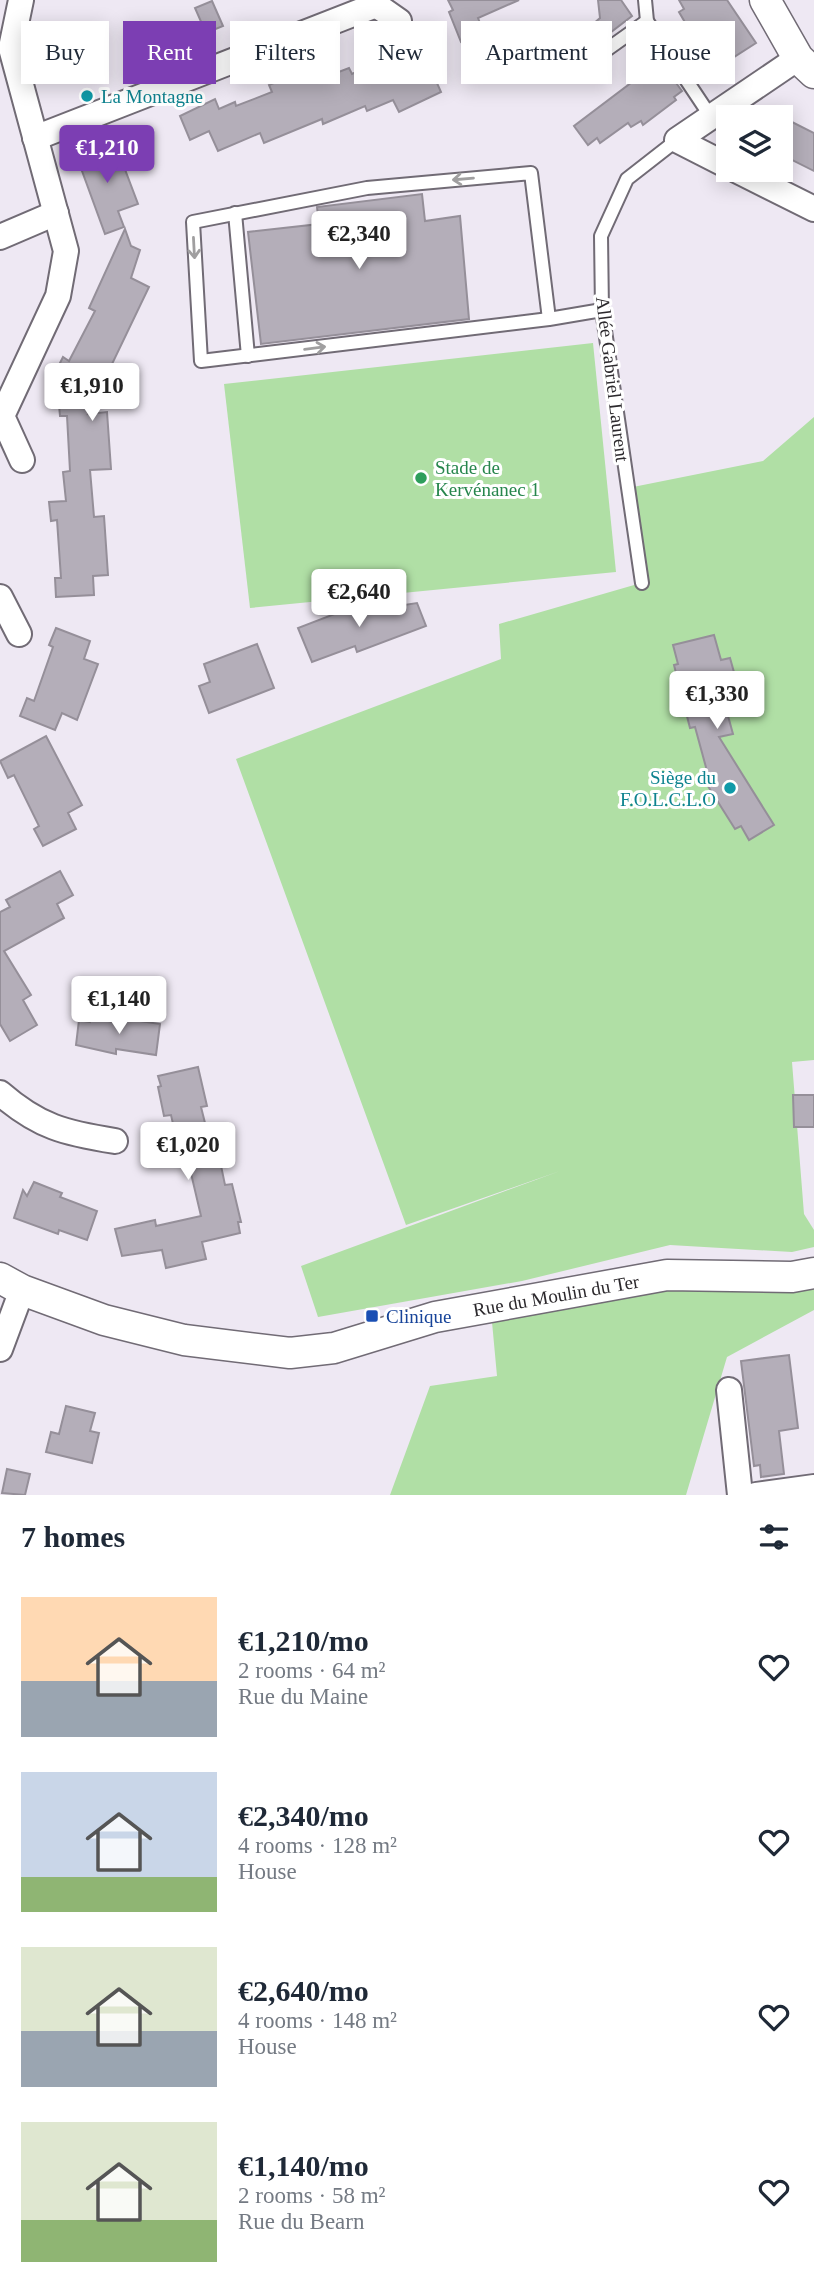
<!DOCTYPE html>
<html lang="en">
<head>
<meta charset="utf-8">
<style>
  :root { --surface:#fff; --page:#f6f6f7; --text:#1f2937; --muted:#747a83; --accent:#7c3eb3 }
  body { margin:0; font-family:"Times New Roman",serif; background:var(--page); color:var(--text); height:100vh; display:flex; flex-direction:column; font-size:26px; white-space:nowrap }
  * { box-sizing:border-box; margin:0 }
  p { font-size:23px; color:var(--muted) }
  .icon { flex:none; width:38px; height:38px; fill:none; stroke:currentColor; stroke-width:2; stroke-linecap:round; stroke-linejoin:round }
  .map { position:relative; height:1495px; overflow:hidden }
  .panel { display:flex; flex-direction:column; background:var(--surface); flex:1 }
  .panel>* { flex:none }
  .top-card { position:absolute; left:21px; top:21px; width:774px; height:63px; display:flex; gap:14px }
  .controls { position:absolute; left:716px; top:105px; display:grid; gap:14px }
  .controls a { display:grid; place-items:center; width:77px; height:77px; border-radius:0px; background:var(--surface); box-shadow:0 4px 18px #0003; font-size:35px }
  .price { position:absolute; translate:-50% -60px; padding:0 16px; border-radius:7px; background:#fff; color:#222; font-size:23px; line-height:46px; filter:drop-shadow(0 2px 4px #0008) }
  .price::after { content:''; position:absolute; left:50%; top:42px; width:21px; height:16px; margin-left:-10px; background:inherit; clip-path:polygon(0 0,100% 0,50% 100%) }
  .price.on { background:var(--accent); color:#fff }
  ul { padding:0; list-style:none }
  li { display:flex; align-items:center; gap:21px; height:175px; padding:0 21px }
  li span { display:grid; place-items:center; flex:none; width:196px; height:140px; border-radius:0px; color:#555 }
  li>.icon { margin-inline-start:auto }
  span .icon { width:84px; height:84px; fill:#fffc; stroke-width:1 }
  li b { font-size:30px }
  h2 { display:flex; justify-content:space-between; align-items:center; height:84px; padding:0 21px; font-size:30px }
  .tag { padding:0 24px; border-radius:0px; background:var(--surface); box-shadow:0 4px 18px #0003; font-size:24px; line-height:63px }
  .tag.on { background:var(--accent); color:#fff }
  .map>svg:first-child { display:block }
  .green { fill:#b0dfa5 }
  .building { fill:#b4aeb9; stroke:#958f99; stroke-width:2 }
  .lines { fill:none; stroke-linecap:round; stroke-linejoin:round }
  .service-casing { stroke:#716b75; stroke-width:16 }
  .minor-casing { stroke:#716b75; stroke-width:28 }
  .tertiary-casing { stroke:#716b75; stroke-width:33 }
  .service { stroke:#fff; stroke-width:12 }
  .minor { stroke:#fff; stroke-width:24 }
  .tertiary { stroke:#fff; stroke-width:30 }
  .oneway { stroke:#a09fa0 }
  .culture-dot { fill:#0f9aa8; stroke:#fff; stroke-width:2.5 }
  .leisure-dot { fill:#2e9e5b; stroke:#fff; stroke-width:2.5 }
  .transit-dot { fill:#1a4fb4; stroke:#fff; stroke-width:2.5 }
  .labels { text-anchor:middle; stroke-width:6; stroke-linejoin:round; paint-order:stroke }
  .culture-label { font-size:19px; fill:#0d838f; stroke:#fff; text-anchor:start }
  .street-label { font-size:19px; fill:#2c292d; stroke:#fff }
  .leisure-label { font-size:19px; fill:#27864d; stroke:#fff; text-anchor:start }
  .transit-label { font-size:19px; fill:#164399; stroke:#fff; text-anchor:start }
</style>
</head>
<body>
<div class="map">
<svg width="814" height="1495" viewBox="0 0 814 1495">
  <rect width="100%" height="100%" fill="#eee8f3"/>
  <g class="green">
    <path d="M 593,343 L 616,572 L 250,608 L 224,384 Z"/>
    <path d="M 814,417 L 814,1060 L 792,1062 L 804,1214 L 814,1230 L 814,1247 L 792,1252 L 670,1245 L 522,1281 L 318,1317 L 301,1266 L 560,1171 L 406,1225 L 236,759 L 501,659 L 499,624 L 641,583 L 628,488 L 763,461 Z"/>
    <path d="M 814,1287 L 814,1310 L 727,1357 L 686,1495 L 390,1495 L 430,1386 L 497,1376 L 492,1322 L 664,1291 Z"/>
  </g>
  <g class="building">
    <path d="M 448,0 L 519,0 L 478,18 L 484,33 L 461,42 L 449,12 L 453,10 Z"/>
    <path d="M 598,0 L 621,0 L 632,16 L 602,39 L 592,25 L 600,18 Z"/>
    <path d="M 679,0 L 727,0 L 756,43 L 734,57 L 728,47 L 707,60 L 679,12 L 684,9 Z"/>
    <path d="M 212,1 L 223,26 L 206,33 L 195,8 Z"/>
    <path d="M 425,56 L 441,92 L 399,112 L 393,100 L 367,111 L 365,106 L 323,124 L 322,119 L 264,143 L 260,133 L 218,151 L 209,131 L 190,140 L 180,116 L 215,99 L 219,109 L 235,102 L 236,106 L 272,92 L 269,85 L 302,71 L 306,81 L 321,74 L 323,78 L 349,68 L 352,74 L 377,62 L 380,69 L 397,62 L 399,67 Z"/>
    <path d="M 660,61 L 682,91 L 674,97 L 676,100 L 643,125 L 641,121 L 631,127 L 628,123 L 600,143 L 597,138 L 588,145 L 574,126 Z"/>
    <path d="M 786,119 L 814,133 L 814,171 L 780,154 L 780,131 Z"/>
    <path d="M 93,142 L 99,157 L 118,151 L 138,204 L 118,211 L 124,227 L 105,234 L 74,149 Z"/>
    <path d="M 422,194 L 425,221 L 460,216 L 469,319 L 261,344 L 248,232 L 319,224 L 317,207 Z"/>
    <path d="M 125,229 L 131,246 L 140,250 L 131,278 L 149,287 L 88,414 L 107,412 L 111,469 L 90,470 L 94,517 L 104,516 L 108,575 L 93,576 L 94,595 L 56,597 L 55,578 L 61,578 L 57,520 L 51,521 L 49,502 L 66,501 L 63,472 L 70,471 L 67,416 L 60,416 L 56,371 L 63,357 L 69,361 L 95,311 L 89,308 Z"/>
    <path d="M 417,603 L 426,626 L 357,652 L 355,646 L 312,662 L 298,628 L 350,608 L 352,613 Z"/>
    <path d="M 56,628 L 90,641 L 84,659 L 98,664 L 77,720 L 62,713 L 55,730 L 20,716 L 27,698 L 34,701 L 53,647 L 49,645 Z"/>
    <path d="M 714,635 L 721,660 L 730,658 L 737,683 L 720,687 L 733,734 L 719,737 L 774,825 L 749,840 L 741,826 L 735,829 L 701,775 L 707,771 L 695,727 L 690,728 L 674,665 L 678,664 L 673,645 Z"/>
    <path d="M 257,644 L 274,688 L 209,713 L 199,686 L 210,682 L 204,664 Z"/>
    <path d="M 46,736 L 82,805 L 68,813 L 76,829 L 43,846 L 34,829 L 39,826 L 14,775 L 8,778 L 0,761 Z"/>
    <path d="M 60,871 L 73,895 L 57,904 L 64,918 L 4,951 L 31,995 L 23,1000 L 37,1025 L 10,1041 L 0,1024 L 0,912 L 10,907 L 6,900 Z"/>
    <path d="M 91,1018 L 120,1023 L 120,1018 L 160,1024 L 156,1055 L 116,1049 L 116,1054 L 76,1045 L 79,1020 L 90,1022 Z"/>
    <path d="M 198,1067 L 207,1106 L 201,1107 L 211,1147 L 216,1157 L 219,1156 L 225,1185 L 232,1184 L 241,1222 L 238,1222 L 240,1233 L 202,1242 L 206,1259 L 166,1268 L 162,1250 L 122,1256 L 115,1229 L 155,1220 L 156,1226 L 201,1216 L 186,1152 L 180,1154 L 171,1115 L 164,1116 L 158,1087 L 161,1086 L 158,1076 Z"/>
    <path d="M 793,1095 L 814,1095 L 814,1127 L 794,1127 Z"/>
    <path d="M 34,1182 L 62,1193 L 60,1197 L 97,1211 L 87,1240 L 59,1230 L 58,1234 L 14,1218 L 23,1190 L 27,1196 Z"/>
    <path d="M 789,1355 L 798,1428 L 779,1431 L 784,1474 L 761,1477 L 760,1465 L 754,1466 L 741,1361 Z"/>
    <path d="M 66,1406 L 95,1413 L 90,1431 L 99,1433 L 92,1463 L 46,1452 L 51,1432 L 59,1434 Z"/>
    <path d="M 7,1469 L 30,1474 L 25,1495 L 2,1493 Z"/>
  </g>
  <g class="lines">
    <g class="service-casing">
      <g id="service">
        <path d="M 645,0 L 647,21 L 711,117"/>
        <path d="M 574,73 L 647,21"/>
        <path d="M 235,213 L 248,356"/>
        <path d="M 549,319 L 201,361 L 193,222 L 367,188 L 531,173 L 549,319 L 602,310"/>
        <path d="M 642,583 L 602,310 L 601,236 L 627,179 L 677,140"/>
      </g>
    </g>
    <g class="minor-casing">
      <g id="minor">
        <path d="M 21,0 L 11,48 L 66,251 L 58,296 L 2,416 L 22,460"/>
        <path d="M 35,138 L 376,5 L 399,21"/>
        <path d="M 728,166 L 677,140 L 798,58"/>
        <path d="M 736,170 L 814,209"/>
        <path d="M 0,237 L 56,213"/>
        <path d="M 0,597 L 19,634"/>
        <path d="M 0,1093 C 39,1127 65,1133 115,1141"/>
        <path d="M 0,1349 L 22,1290"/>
        <path d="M 729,1390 L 740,1495"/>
        <path d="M 756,1495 L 814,1487"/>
      </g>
    </g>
    <g class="tertiary-casing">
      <g id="tertiary">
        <path d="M 765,0 L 798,58 L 814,73"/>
        <path d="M 0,1278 L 22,1290 L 104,1320 L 184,1340 L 290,1353 L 334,1348 L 435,1317 L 667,1275 L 792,1277 L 814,1273"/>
      </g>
    </g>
    <use href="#service" class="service"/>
    <use href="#minor" class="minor"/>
    <use href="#tertiary" class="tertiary"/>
  </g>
  <defs><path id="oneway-shaft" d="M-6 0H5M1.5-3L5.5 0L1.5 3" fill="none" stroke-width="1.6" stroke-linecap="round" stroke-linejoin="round" transform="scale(1.75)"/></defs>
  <g class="oneway">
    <use href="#oneway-shaft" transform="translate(463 179) rotate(175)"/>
    <use href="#oneway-shaft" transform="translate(194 248) rotate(87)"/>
    <use href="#oneway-shaft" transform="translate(315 348) rotate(-7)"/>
  </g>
  <g class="culture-dot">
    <circle cx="87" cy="96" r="7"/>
    <circle cx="730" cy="788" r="7"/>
  </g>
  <circle class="leisure-dot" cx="421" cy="478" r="7"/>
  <rect class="transit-dot" x="365" y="1309" width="14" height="14" rx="3.5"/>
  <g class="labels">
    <g class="culture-label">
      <text x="101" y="103">La Montagne</text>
      <text x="716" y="784" text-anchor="end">Siège du<tspan x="716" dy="22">F.O.L.C.L.O</tspan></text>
    </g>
    <g class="street-label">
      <text transform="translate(613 379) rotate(83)" y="7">Allée Gabriel Laurent</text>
      <text transform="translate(556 1295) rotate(-10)" y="7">Rue du Moulin du Ter</text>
    </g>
    <g class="leisure-label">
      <text x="435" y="474">Stade de<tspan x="435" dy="22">Kervénanec 1</tspan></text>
    </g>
    <g class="transit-label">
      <text x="386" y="1323">Clinique</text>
    </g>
  </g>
</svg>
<div class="controls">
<a><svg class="icon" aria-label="layers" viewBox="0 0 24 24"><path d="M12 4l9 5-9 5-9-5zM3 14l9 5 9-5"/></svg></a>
</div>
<b class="price on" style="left:107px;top:185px">€1,210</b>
<b class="price" style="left:359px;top:271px">€2,340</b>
<b class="price" style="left:92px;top:423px">€1,910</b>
<b class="price" style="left:359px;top:629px">€2,640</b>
<b class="price" style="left:717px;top:731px">€1,330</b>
<b class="price" style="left:119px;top:1036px">€1,140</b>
<b class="price" style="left:188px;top:1182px">€1,020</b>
<div class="top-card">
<a class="tag">Buy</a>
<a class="tag on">Rent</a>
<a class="tag">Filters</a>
<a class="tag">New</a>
<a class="tag">Apartment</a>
<a class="tag">House</a>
</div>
</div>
<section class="panel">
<h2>7 homes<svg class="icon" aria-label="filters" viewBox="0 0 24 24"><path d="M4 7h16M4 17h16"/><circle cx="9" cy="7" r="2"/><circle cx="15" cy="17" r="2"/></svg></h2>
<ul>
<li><span style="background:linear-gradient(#ffd9b3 60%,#9aa5b1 0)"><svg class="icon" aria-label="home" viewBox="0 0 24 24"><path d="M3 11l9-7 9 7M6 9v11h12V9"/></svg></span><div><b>€1,210/mo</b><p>2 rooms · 64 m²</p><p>Rue du Maine</p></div><svg class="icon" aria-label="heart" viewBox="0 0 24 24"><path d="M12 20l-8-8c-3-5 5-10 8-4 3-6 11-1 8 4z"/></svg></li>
<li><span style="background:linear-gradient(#c9d6e8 75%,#8fb573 0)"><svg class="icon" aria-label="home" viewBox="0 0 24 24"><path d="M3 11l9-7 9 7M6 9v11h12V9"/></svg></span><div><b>€2,340/mo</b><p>4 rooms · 128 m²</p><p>House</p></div><svg class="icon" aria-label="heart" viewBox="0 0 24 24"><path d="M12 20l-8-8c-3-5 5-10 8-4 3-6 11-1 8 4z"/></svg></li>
<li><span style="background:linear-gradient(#dfe7d0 60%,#9aa5b1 0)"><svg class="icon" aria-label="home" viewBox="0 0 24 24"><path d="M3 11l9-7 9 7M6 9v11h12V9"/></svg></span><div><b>€2,640/mo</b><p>4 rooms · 148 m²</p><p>House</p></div><svg class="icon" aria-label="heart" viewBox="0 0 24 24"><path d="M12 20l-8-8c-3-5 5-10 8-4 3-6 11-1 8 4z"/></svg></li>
<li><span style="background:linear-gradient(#dfe7d0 70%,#8fb573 0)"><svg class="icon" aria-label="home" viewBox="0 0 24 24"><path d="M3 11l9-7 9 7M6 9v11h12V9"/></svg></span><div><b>€1,140/mo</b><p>2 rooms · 58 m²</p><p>Rue du Bearn</p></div><svg class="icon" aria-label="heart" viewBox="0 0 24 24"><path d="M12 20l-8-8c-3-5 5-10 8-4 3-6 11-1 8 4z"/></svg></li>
</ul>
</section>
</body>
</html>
